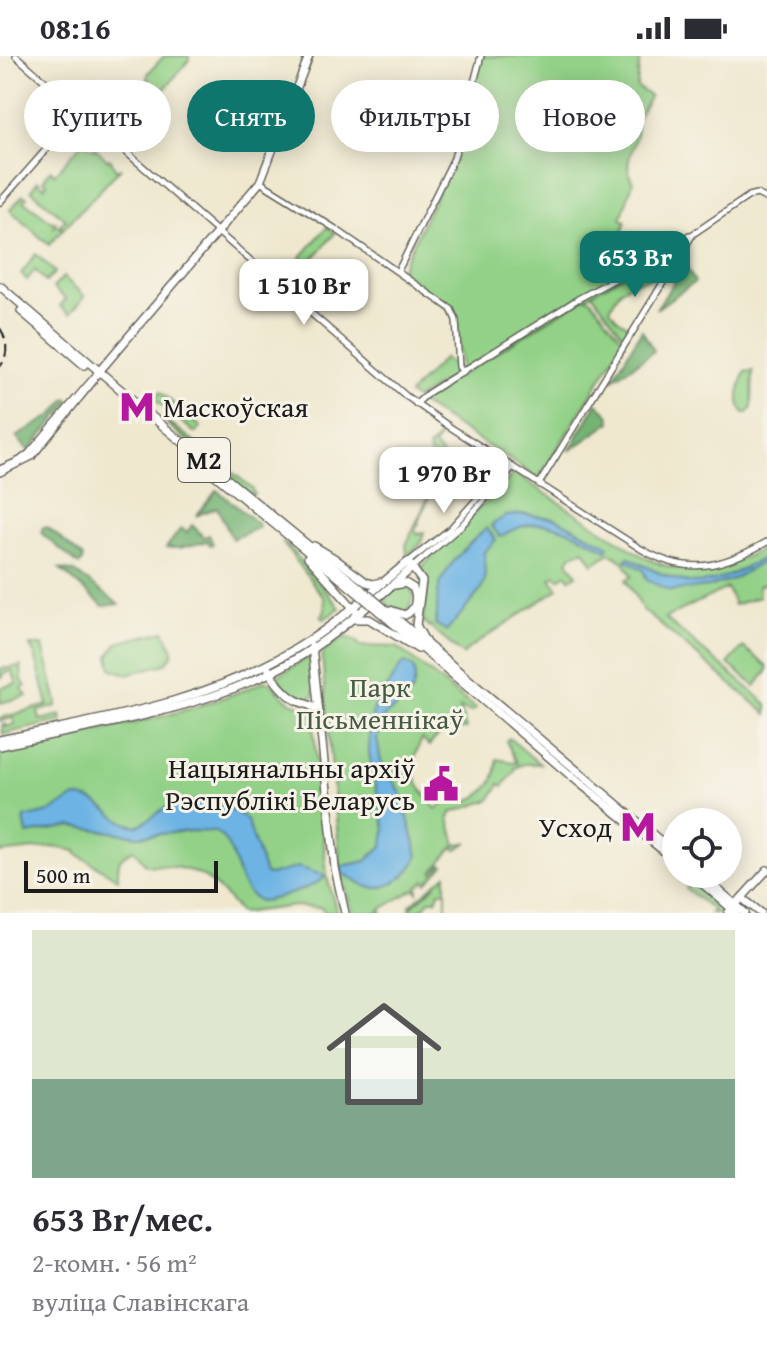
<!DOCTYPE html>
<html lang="ru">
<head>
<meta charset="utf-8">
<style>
  :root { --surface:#fff; --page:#f2f2f3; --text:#2b2b33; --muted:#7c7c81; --accent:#0f766e }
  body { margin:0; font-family:"Gentium Book Plus",serif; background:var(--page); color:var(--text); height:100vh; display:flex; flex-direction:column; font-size:30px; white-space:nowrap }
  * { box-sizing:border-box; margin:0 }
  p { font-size:26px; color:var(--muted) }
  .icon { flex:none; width:44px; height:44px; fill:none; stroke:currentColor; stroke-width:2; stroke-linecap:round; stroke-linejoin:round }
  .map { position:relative; height:857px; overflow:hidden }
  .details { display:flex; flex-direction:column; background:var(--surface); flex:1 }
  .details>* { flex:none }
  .guide { position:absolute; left:24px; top:24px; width:720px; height:72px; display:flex; gap:16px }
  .fabs { position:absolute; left:662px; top:752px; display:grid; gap:16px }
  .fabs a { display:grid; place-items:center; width:80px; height:80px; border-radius:50%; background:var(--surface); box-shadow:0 4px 20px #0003; font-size:40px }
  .scale { position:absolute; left:24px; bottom:20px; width:194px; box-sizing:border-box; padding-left:8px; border:4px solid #1c1c1c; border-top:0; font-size:22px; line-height:28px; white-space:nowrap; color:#1c1c1c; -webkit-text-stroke:6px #f7f3e8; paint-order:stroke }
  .price { position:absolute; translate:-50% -68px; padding:0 18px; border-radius:16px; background:#fff; color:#222; font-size:26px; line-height:52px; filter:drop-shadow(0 2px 4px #0008) }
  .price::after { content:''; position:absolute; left:50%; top:48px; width:24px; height:18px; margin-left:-12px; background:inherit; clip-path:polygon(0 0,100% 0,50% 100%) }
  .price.active { background:var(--accent); color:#fff }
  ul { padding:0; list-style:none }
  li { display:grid; align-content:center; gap:16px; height:424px; padding:0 32px }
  li span { display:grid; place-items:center; height:248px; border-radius:0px; color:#555 }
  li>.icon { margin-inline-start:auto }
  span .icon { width:144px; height:144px; fill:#fffc; stroke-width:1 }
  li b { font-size:34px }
  .tag { padding:0 28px; border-radius:36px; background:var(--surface); box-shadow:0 4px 20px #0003; font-size:28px; line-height:72px }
  .tag.active { background:var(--accent); color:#fff }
  .status { display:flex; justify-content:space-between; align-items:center; height:56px; padding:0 40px; background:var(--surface); direction:ltr }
  .status svg { height:22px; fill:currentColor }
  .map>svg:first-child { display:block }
  .green { fill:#92d187; stroke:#577652; stroke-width:2 }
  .forest { fill:#75b374; stroke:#486848; stroke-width:2 }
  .water { fill:#6db4e4; stroke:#446880; stroke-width:2 }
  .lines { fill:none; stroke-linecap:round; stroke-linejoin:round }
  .minor-casing { stroke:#66635b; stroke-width:8 }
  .major-casing { stroke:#66635b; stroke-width:10 }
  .minor { stroke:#fff; stroke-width:5 }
  .major { stroke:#fff; stroke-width:7 }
  .rail { stroke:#1c1c1c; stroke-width:2; stroke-dasharray:12 6; stroke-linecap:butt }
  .major-bridge-casing { stroke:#66635b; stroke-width:10; stroke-linecap:butt }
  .major-bridge { stroke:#fff; stroke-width:7 }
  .labels { text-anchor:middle; stroke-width:6; stroke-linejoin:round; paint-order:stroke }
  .shield { fill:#f7f3e8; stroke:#5e5c59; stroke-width:2 }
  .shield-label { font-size:26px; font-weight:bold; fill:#1c1c1c }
  .poi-label { font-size:28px; fill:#1c1c1c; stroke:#f7f3e8; text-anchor:end }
  .park-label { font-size:28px; fill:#455b41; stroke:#f7f3e8 }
</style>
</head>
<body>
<div class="status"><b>08:16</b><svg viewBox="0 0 49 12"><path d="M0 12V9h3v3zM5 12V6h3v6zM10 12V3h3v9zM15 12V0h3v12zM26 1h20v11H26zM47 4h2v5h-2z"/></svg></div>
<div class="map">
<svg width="767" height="857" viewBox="0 0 767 857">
  <rect width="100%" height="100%" fill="#f7f3e8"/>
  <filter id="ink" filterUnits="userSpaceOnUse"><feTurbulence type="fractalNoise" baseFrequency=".0125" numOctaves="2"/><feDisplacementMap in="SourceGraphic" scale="16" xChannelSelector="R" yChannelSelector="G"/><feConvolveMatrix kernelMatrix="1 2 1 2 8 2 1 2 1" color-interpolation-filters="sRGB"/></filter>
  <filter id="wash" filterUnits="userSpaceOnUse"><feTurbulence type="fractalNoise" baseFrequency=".006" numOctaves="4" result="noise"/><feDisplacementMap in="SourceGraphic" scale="32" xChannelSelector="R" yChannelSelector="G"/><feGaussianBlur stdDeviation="1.8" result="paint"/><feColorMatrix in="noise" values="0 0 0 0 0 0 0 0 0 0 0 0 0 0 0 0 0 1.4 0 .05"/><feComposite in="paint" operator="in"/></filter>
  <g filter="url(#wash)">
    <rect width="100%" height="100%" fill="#efe8cf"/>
    <g class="green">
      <path d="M 164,0 L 189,0 L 189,4 L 164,34 L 156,33 L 147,22 L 149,16 Z"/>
      <path d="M 482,0 L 640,1 L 637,31 L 650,40 L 636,65 C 641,85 619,105 633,126 L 621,163 L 626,165 L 617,196 L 641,208 L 464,313 L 461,312 L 456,259 L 400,215 L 454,102 Z"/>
      <path d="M 83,86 L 95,94 L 95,91 L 106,103 L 111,104 L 116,114 L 121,112 L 63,173 L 60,168 L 66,164 L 31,134 L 38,125 L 44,131 L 47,127 L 43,124 L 51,114 L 55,118 Z"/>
      <path d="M 23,139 L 27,141 L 24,145 L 54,167 L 56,165 L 54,171 L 57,169 L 62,174 L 49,189 L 10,154 Z"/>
      <path d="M 327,171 L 335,177 L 289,232 L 284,225 L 302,204 L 300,202 Z"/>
      <path d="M 680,187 L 663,218 C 638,228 622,221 610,253 L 618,263 L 629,270 L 624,280 L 592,237 Z"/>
      <path d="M 36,198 L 55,216 L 46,226 L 35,214 L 27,224 L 21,218 Z"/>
      <path d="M 63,221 L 85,240 L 70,258 L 60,250 L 66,243 L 53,232 Z"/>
      <path d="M 586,241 L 591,243 L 624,285 L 539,422 L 420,347 L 428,339 Z"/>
      <path d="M 444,302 L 457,312 L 456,318 L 416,343 L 409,338 Z"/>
      <path d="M 753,315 L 752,352 L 748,357 L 744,357 C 734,346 741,328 745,316 Z"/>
      <path d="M 160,336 L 201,371 L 195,377 L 154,343 Z"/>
      <path d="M 166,367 L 173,369 L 252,432 L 254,438 L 252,439 Z"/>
      <path d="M 440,380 L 434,390 L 454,413 L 438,421 L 418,466 L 419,469 L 415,472 L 417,478 L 424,476 L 421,488 L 407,499 L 406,489 L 441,413 L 434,407 L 428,392 Z"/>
      <path d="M 514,417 L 644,501 C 690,524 725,514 767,490 L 767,527 L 758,530 L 759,541 L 734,549 L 727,532 L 665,562 L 767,648 L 767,658 L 643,554 L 626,524 L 632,520 L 624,506 L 610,497 L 593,508 L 584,494 L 572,499 L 568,505 L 577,519 L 570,523 L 566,518 L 559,523 L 556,519 L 551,522 L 558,533 L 468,593 L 463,599 L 423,565 L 428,529 L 421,512 Z"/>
      <path d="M 282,486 L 292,494 L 340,552 L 324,563 L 321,561 L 325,554 L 324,542 Z"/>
      <path d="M 398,530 L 407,530 L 414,538 L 409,556 L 399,557 L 382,543 Z"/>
      <path d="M 164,575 L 173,594 L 172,600 L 165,608 L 127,618 L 112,613 L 109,600 L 117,587 Z"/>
      <path d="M 345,581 L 355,584 L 360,590 L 397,591 L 476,653 L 471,656 L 460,652 L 466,673 C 447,672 437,678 429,690 L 422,683 C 406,715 416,727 436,753 L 447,744 C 475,751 497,732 497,703 L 517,707 L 506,685 L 509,682 L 540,708 L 524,708 L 515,712 L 515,715 L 503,730 L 500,728 L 490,744 L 451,757 L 449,762 L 456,789 L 468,786 L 456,794 L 454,791 C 450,794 436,812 432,817 L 442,808 L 444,809 L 427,827 L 425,824 L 418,831 L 418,836 L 415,833 L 378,855 L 382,854 L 382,857 L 353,857 L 341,818 L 322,599 L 326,593 Z"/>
      <path d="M 30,590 L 43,590 L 57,646 L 57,650 L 38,655 L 40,664 L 61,659 L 62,665 L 3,678 L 2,669 L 5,668 L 6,671 L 15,668 L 13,662 L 0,665 L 0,662 L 48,649 L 35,599 Z"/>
      <path d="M 743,591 L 767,610 L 767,616 L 755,630 L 728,608 Z"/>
      <path d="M 311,600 L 315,639 L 303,643 L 293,639 L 276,621 Z"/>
      <path d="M 21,610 L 22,624 L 26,630 L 22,632 L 27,640 L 0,647 L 0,632 L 17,627 L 12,615 L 3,618 L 3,621 L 0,622 L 0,613 Z"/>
      <path d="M 265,625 L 270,626 L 289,645 L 311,654 L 313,660 L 315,655 L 317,663 L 313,665 L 327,821 L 337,857 L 324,857 L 322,852 L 295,850 L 240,857 C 208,818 197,811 146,809 L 134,794 C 117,801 118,806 118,823 L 77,798 L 76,795 L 53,791 L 0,797 L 0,696 C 89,676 181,663 265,625 Z"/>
      <path d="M 678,818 L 681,818 L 711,843 L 711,849 L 712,842 L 722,851 L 723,857 L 710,857 L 713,854 L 686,833 L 688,830 Z"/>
      <path d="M 446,819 L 446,857 L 446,836 L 439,836 L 436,844 L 429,844 L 424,852 L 412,857 L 410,852 L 436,829 L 409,850 Z"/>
    </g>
    <g class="forest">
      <path d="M 685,209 L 695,226 L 656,253 Z"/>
      <path d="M 642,274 L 654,295 L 611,325 Z"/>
      <path d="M 67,342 L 71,345 L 29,395 L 16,381 L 53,359 Z"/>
      <path d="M 597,347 L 609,358 L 611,366 L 569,395 Z"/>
      <path d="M 217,434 L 259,469 L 258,472 L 232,483 L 217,451 L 196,460 Z"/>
      <path d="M 192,469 L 204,481 L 209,479 L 213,488 L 210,489 L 208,485 L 180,492 L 166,492 L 181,472 L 187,476 Z"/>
      <path d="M 43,471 L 47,471 L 83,501 L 82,506 L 79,509 L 41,477 Z"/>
      <path d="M 60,513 L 75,516 L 119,548 L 103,550 Z"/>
    </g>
    <g class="water">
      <path d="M 523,458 L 555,462 L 609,490 L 607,494 C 569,474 541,454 500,481 L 491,469 L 506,460 Z"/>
      <path d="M 487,472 L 496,484 L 484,496 L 485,523 L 481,534 L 447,575 L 435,568 C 439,555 436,550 438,537 C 440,516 471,484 487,472 Z"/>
      <path d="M 767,500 L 767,504 L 731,524 L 708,531 L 670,535 L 647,524 L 643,514 L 626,504 L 628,501 C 693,536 703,535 767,500 Z"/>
      <path d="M 406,607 L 414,613 C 419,642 400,646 382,662 L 377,683 L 381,705 L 402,739 L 418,800 C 412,817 385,839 366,830 C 358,827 352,821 343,818 L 341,814 L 343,810 L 366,805 L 383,789 L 385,773 L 369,698 L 370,667 L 375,650 L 402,608 Z"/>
      <path d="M 76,741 C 103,741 112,766 136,770 C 149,766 157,755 169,750 C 192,739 229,748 247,764 L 265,818 L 270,819 L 298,811 L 326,820 C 315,831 276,844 260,845 C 231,833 241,793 216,776 L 191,775 L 138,780 L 72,770 L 27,778 L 24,762 L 49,756 Z"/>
    </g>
  </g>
  <g filter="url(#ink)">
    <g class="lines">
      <g class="minor-casing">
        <g id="minor">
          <path d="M 16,0 L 406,340 L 450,371 L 641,493 C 689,521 722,511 767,486"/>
          <path d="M 260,126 L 334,172 L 451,253 L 456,264 L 459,311 L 463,316"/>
          <path d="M 0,146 L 79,56"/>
          <path d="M 398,215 L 454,102 L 481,0"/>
          <path d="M 416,348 L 428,337 L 578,243 L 657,200 L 689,179"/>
          <path d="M 0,413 L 20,404 L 29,397 L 95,320"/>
          <path d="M 0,417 L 32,401 L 93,326 L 96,319"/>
          <path d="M 539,428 L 693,178 L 749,140 L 757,138 L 767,143"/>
          <path d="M 408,506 L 450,473 L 508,408"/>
          <path d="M 413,511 L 462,469 L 513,411"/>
        </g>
      </g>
      <g class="major-casing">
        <g id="major">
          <path d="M 0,230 L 170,376 L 364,535"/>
          <path d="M 21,255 L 84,309"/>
          <path d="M 97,318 L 260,126 L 309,0"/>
          <path d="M 198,405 L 360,539"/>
          <path d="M 314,490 L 334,502 L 366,526 L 373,528 L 381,526"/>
          <path d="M 308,501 L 356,555"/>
          <path d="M 378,547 L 676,798"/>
          <path d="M 374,551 L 570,719 L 676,805"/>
          <path d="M 390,554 L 405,559 C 416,554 418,542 413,532 L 405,527 L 395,529"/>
          <path d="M 355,563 L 369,563 L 418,593"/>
          <path d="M 312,590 L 335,812 L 345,857"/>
          <path d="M 269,614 C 274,625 285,638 296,644 C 305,649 311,647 318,656"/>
          <path d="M 0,684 C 105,662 203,648 297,592 C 337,569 371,535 408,506 L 422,525 L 416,569 L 426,587"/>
          <path d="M 0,690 C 85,671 174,659 254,624 C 315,599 365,553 413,511"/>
          <path d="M 691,818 L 737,857"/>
          <path d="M 700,818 L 745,857"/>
          <path d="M 742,842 L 761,857"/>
          <path d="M 728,857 L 767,814"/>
        </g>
      </g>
      <use href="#minor" class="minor"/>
      <use href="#major" class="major"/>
      <path class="rail" d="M 0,272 C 8,285 9,299 0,311"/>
      <g class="major-bridge-casing">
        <g id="major-bridge">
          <path d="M 364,535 L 378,547"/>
          <path d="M 360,539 L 374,551"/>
        </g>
      </g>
      <use href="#major-bridge" class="major-bridge"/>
    </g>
  </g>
  <defs>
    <g id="metro-bare" transform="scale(2.76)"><path d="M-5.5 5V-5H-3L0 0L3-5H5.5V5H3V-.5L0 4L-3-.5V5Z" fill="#b5179e" stroke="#f7f3e8" stroke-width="2.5" paint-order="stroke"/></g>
    <g id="civic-bare" transform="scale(2.76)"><path d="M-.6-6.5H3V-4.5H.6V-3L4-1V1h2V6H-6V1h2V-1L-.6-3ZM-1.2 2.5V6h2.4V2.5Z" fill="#b5179e" stroke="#f7f3e8" stroke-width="2.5" paint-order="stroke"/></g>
  </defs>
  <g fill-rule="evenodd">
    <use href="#metro-bare" x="137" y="351"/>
    <use href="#civic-bare" x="441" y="728"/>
    <use href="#metro-bare" x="638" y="771"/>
  </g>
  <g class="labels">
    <rect class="shield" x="178" y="382" width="52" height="44" rx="6"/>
    <g class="shield-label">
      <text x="204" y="413">М2</text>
    </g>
    <g class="poi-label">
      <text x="163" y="361" text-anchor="start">Маскоўская</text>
      <text x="415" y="722">Нацыянальны архіў<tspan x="415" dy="32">Рэспублікі Беларусь</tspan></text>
      <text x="612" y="781">Усход</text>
    </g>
    <g class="park-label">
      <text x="380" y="641">Парк<tspan x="380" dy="32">Пісьменнікаў</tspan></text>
    </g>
  </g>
</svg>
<div class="fabs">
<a><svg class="icon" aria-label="locate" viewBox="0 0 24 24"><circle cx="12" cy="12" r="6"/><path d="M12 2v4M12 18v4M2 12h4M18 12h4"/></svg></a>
</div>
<div class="scale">500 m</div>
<b class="price active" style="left:635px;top:243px">653 Br</b>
<b class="price" style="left:304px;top:271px">1 510 Br</b>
<b class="price" style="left:444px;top:459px">1 970 Br</b>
<div class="guide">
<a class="tag">Купить</a>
<a class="tag active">Снять</a>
<a class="tag">Фильтры</a>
<a class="tag">Новое</a>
</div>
</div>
<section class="details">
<ul>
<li><span style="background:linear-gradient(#dfe7d0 60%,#7fa58c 0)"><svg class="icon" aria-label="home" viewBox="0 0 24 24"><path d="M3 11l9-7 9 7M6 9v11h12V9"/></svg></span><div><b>653 Br/мес.</b><p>2-комн. · 56 m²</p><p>вуліца Славінскага</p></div></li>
</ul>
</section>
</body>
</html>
